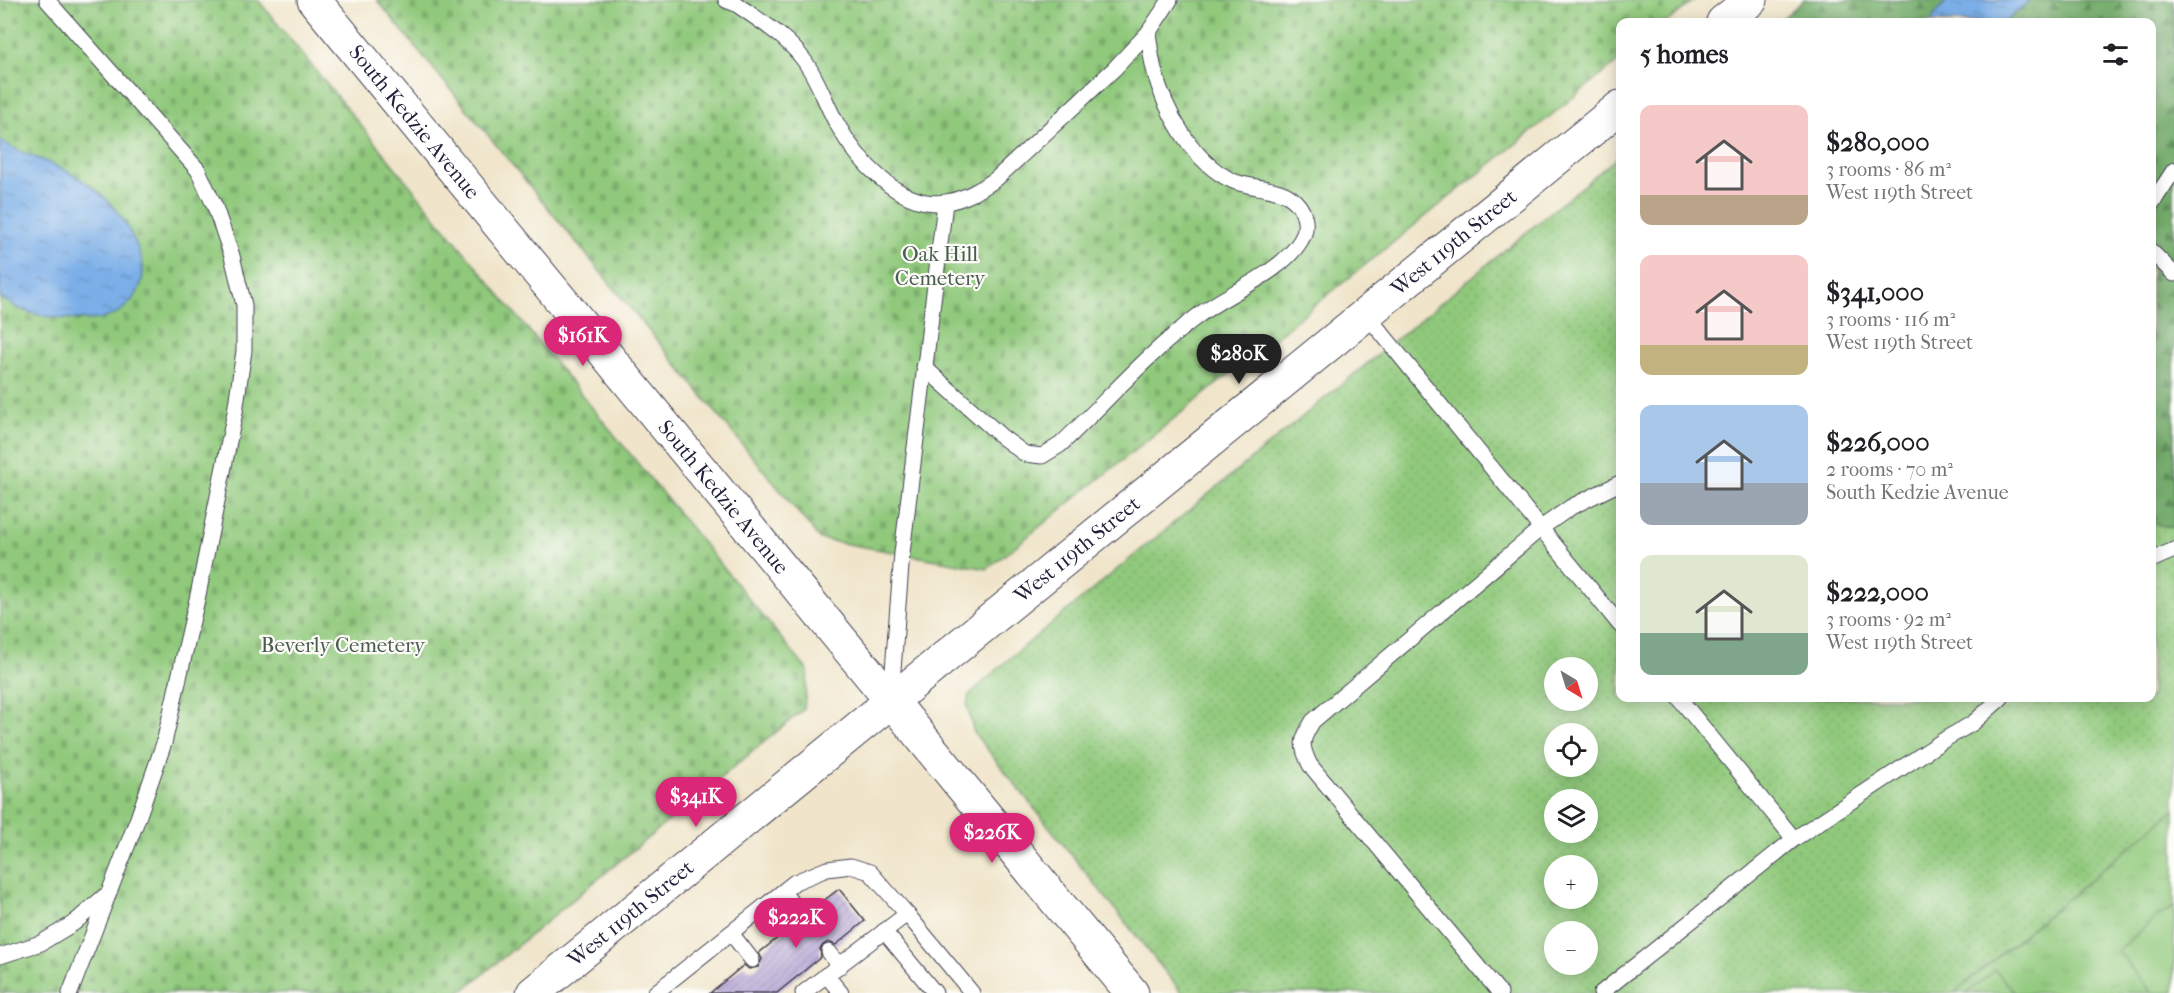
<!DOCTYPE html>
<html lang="en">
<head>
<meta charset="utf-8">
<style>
  :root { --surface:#fff; --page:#f6f6f6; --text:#202124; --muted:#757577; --accent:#db2777 }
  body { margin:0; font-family:"IM FELL French Canon",serif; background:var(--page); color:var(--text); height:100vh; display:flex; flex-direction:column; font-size:22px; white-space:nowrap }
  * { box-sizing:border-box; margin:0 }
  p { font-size:20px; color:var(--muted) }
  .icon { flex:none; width:33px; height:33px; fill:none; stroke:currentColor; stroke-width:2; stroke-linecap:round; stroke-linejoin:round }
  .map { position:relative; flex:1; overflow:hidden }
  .sheet { position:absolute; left:1616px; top:18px; width:540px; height:684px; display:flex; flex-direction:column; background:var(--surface); border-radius:12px; box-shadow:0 3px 15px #0003 }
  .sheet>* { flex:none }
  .needle { width:39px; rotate:142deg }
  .tools { position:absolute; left:1544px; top:657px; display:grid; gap:12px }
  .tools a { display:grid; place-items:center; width:54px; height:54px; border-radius:50%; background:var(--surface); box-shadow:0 3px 15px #0003; font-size:30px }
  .price { position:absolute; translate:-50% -51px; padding:0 14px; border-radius:21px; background:var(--accent); color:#fff; font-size:20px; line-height:39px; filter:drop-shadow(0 2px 3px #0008) }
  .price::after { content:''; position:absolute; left:50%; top:36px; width:18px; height:14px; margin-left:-9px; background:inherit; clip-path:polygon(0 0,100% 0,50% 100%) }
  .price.on { background:#222; color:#fff }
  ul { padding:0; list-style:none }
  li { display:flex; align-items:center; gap:18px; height:150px; padding:0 24px }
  li span { display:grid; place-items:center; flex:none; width:168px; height:120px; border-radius:12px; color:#555 }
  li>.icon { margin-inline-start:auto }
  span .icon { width:72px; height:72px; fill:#fffc; stroke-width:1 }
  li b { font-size:26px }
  h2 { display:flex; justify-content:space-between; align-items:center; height:72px; padding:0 24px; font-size:26px }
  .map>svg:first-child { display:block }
  .grass { fill:url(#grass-dots); stroke:#59765c; stroke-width:1.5; fill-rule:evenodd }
  .forest { fill:url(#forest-firs); stroke:#4b6854; stroke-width:1.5 }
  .cemetery { fill:url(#cemetery-stones); stroke:#59765c; stroke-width:1.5 }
  .park { fill:url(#park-tufts); stroke:#59765c; stroke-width:1.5 }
  .pitch { fill:#90c97c; stroke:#59765c; stroke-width:1.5 }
  .water { fill:url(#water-ripples); stroke:#4e6892; stroke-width:1.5 }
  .building { fill:url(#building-hatch) }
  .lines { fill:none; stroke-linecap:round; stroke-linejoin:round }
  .lane-casing { stroke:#413f50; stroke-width:17 }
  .secondary-casing { stroke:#413f50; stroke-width:35 }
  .lane { stroke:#fff; stroke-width:15 }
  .secondary { stroke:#fff; stroke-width:33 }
  .labels { text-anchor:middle; stroke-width:4.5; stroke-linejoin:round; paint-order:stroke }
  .street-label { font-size:21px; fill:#22223b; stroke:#fdfcf7 }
  .park-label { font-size:21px; fill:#485c52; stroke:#fdfcf7 }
</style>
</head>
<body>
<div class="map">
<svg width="2174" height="993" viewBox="0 0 2174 993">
  <defs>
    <pattern id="grass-dots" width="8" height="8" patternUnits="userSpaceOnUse" patternTransform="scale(1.5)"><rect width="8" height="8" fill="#90c97c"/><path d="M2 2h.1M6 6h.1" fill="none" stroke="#7cac6c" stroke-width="1.8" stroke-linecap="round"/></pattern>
    <pattern id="forest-firs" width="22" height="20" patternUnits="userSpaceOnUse" patternTransform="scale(1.5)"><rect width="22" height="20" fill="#74ad6c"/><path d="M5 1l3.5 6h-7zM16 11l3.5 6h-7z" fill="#5f8c5a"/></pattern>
    <pattern id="cemetery-stones" width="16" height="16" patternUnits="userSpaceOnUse" patternTransform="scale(1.5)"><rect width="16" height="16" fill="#90c97c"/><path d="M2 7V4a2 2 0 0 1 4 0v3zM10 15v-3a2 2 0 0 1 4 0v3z" fill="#7cac6c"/></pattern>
    <pattern id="park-tufts" width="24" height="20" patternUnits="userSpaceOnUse" patternTransform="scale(1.5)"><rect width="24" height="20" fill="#90c97c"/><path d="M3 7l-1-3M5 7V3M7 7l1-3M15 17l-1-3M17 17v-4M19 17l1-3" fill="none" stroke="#7cac6c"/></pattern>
    <pattern id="water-ripples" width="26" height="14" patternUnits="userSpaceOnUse" patternTransform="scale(1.5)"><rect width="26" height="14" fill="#7bafe8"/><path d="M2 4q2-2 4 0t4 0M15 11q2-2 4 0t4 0" fill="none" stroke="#648ebd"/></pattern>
    <pattern id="building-hatch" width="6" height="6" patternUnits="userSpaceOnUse" patternTransform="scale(1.5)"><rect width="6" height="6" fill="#b2a0d4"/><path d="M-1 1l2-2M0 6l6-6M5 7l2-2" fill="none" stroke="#9082ad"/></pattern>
  </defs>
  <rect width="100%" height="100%" fill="#fdfcf7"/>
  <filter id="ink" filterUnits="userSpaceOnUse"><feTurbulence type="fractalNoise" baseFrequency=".0167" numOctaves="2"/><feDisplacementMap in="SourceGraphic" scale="12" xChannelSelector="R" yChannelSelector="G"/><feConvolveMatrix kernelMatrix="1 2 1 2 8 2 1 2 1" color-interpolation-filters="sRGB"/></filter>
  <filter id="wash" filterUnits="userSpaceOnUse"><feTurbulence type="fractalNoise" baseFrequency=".008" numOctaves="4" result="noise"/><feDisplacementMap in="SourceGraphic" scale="24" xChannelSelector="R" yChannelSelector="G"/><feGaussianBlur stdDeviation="1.35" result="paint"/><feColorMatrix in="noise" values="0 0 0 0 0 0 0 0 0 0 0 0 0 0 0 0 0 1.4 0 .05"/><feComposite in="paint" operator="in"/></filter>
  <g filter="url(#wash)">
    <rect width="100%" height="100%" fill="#f0e5ca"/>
    <path class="grass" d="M 1620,155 L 1620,698 L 2151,698 L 2151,523 L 2174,528 L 2174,810 L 1954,993 L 1182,993 L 974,733 L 967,705 L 969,695 L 1011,657 ZM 1554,668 L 1587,668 L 1587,700 L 1554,700 ZM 1554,734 L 1587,734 L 1587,766 L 1554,766 ZM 1554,800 L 1587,800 L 1587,832 L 1554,832 ZM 1554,866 L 1587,866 L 1587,898 L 1554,898 ZM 1554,932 L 1587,932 L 1587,964 L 1554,964 Z"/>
    <path class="forest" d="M 1804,0 L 2174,0 L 2174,528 L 2151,523 L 2151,22 L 1778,22 Z"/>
    <g class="cemetery">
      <path d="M 0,0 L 258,0 L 808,671 L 804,709 L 460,993 L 0,993 Z"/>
      <path d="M 377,0 L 1695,0 L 1667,22 L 1620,22 L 1620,60 L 987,569 L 820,539 Z"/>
    </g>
    <path class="park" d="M 2174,810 L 2174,993 L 1954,993 Z"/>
    <g class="pitch">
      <path d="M 2174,907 L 2174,993 L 2152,993 L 2118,951 L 2155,918 Z"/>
      <path d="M 1995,970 L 2015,993 L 1967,993 Z"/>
    </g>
    <g class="water">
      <path d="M 1947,0 L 2030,0 L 2005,22 L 1931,22 L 1934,16 Z"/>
      <path d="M 0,140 C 21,155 48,160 70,173 C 88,182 103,195 116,210 C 126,223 142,251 143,268 C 144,293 124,315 100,319 C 87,321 72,319 59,318 C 35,315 20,312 0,297 Z"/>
    </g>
    <g id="blocks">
      <path class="building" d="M 839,889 L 865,921 L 836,945 L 828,942 L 823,945 L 820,949 L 821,957 L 777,993 L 710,993 L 744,965 L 749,969 L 758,967 L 762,959 L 759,953 L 795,924 L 801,928 L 810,926 L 814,918 L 810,911 Z"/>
    </g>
  </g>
  <g filter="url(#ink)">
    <use href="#blocks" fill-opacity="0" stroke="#413f50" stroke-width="1.5"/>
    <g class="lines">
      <g class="lane-casing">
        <g id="lane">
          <path d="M 47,0 L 198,170 L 215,207 L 232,256 L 244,305 L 244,351 L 235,412 L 198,595 L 164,743 L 138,818 L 70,993"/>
          <path d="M 726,0 L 736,4 C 760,21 786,36 803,59 C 818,78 825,103 837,124 C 857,160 901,210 946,202 C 965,199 980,190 996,179 L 1114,69 L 1148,33 L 1170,0"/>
          <path d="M 2151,205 L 2174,170"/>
          <path d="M 2151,251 L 2174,274"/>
          <path d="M 1366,314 L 1620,625"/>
          <path d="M 924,367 L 1002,437 L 1025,454 L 1042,456 L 1060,445 C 1106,402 1148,353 1199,315 C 1229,292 1282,273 1301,240 C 1310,225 1304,207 1290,197 C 1276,187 1249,188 1233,181 C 1193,163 1164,110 1154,69 C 1151,58 1150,45 1148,33"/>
          <path d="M 2151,560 L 2174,550"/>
          <path d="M 891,696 L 902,553 L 945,203"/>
          <path d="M 1679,698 L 1794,839"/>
          <path d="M 783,892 L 804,919"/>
          <path d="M 884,931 L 935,993"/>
          <path d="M 731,933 L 752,960"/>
          <path d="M 829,952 L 840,966"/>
          <path d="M 0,956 L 41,943 L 74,923 L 105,896"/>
          <path d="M 826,975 L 841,993"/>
          <path d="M 655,993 L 795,882 L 827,869 L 851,866 L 870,872 L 907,914"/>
          <path d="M 803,993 L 907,914 L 972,993"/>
          <path d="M 1500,993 L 1310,765 C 1300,745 1301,740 1313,721 L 1541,528 L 1571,507 L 1620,483"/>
          <path d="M 1601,993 L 1794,839 L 1947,738 L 1973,723 L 2001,698"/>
        </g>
      </g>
      <g class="secondary-casing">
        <g id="secondary">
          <path id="s1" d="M 314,0 L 1132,993"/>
          <path d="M 1723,22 L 1751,0"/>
          <path id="s2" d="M 533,993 L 1620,107"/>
        </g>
      </g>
      <use href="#lane" class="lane"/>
      <use href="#secondary" class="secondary"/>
    </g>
  </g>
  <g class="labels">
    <g class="street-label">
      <text dy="7" stroke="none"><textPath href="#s1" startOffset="158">South Kedzie Avenue</textPath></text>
      <text dy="7" stroke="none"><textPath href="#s2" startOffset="1188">West 119th Street</textPath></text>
      <text dy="7" stroke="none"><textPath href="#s1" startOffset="644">South Kedzie Avenue</textPath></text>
      <text dy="7" stroke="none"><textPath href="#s2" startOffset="702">West 119th Street</textPath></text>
      <text dy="7" stroke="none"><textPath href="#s2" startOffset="126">West 119th Street</textPath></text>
    </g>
    <g class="park-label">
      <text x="940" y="261">Oak Hill<tspan x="940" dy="24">Cemetery</tspan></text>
      <text x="343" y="652">Beverly Cemetery</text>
    </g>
  </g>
</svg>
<div class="tools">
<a><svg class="needle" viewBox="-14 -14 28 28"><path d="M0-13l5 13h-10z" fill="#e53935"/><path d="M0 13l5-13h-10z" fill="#757577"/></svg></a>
<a><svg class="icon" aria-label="locate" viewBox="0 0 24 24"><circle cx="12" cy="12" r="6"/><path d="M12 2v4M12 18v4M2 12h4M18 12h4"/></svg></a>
<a><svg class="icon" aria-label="layers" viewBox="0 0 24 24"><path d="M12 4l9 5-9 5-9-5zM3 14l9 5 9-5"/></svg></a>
<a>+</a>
<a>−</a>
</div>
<b class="price" style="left:583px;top:367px">$161K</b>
<b class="price on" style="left:1239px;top:385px">$280K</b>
<b class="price" style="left:696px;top:828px">$341K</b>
<b class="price" style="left:992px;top:864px">$226K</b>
<b class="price" style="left:796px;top:949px">$222K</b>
<section class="sheet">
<h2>5 homes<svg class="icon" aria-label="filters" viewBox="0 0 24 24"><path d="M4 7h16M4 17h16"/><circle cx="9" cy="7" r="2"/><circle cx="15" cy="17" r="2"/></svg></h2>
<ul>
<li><span style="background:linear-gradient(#f6c9c9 75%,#b9a48a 0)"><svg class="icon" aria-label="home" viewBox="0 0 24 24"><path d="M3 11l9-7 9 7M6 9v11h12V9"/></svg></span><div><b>$280,000</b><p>3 rooms · 86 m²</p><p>West 119th Street</p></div></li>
<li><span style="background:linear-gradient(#f6c9c9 75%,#c2b280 0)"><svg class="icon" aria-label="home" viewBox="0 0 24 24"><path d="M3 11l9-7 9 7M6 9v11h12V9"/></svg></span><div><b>$341,000</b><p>3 rooms · 116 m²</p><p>West 119th Street</p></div></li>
<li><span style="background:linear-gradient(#a9c7e8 65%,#9aa5b1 0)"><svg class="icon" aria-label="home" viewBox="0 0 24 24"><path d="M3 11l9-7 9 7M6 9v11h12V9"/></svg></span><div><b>$226,000</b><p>2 rooms · 70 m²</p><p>South Kedzie Avenue</p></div></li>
<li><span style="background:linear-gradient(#dfe7d0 65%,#7fa58c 0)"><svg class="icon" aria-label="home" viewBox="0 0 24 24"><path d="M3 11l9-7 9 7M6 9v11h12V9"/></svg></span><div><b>$222,000</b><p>3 rooms · 92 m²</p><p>West 119th Street</p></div></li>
</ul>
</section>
</div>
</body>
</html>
